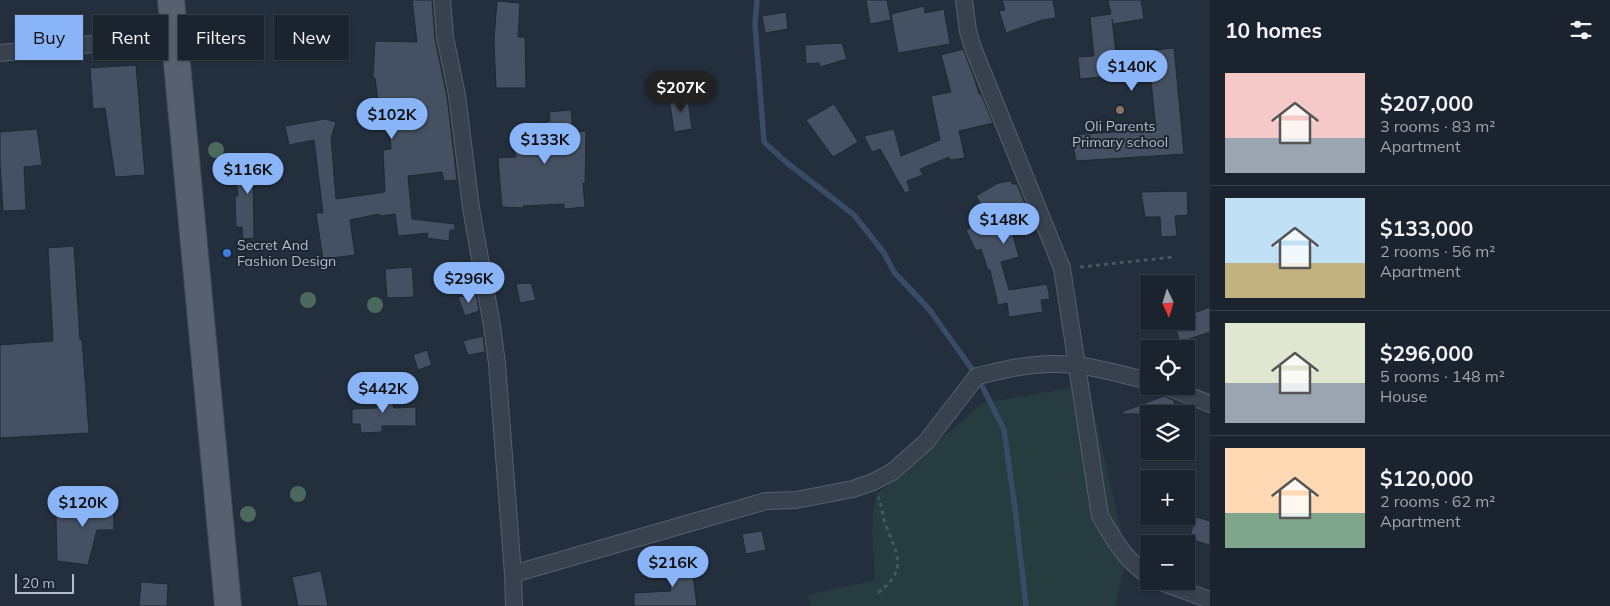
<!DOCTYPE html>
<html lang="en">
<head>
<meta charset="utf-8">
<style>
  :root { --surface:#1b232e; --page:#242b36; --text:#f1f3f6; --muted:#a0a4aa; --line:#39404a; --accent:#8ab4f8 }
  body { margin:0; font-family:Mulish,sans-serif; background:var(--page); color:var(--text); height:100vh; display:flex; flex-direction:column; font-size:19px; white-space:nowrap }
  * { box-sizing:border-box; margin:0 }
  p { font-size:16px; color:var(--muted) }
  .icon { flex:none; width:28px; height:28px; fill:none; stroke:currentColor; stroke-width:2; stroke-linecap:round; stroke-linejoin:round }
  .map { position:relative; flex:1; overflow:hidden }
  .drawer { display:flex; flex-direction:column; background:var(--surface); width:400px }
  .drawer>* { flex:none }
  .hud { position:absolute; left:15px; top:15px; width:475px; height:45px; display:flex; gap:10px }
  .needle { width:32px; rotate:176deg }
  .fabs { position:absolute; left:1140px; top:275px; display:grid; gap:10px }
  .fabs a { display:grid; place-items:center; width:55px; height:55px; border-radius:0px; background:var(--surface); box-shadow:0 1px 4px #0004,0 0 0 1px var(--line); font-size:25px }
  .scale { position:absolute; left:15px; bottom:12px; width:59px; box-sizing:border-box; padding-left:5px; border:2px solid #b4bcc9; border-top:0; font-size:14px; line-height:18px; white-space:nowrap; color:#b4bcc9; -webkit-text-stroke:4px #1d2633; paint-order:stroke }
  .price { position:absolute; translate:-50% -42px; padding:0 11px; border-radius:18px; background:var(--accent); color:#111; font-size:16px; line-height:32px; filter:drop-shadow(0 1px 2px #0008) }
  .price::after { content:''; position:absolute; left:50%; top:30px; width:15px; height:11px; margin-left:-8px; background:inherit; clip-path:polygon(0 0,100% 0,50% 100%) }
  .price.active { background:#222; color:#fff }
  ul { padding:0; list-style:none }
  li { display:flex; align-items:center; gap:15px; height:125px; padding:0 15px }
  li+li { border-top:1px solid var(--line) }
  li span { display:grid; place-items:center; flex:none; width:140px; height:100px; border-radius:0px; color:#555 }
  li>.icon { margin-inline-start:auto }
  span .icon { width:60px; height:60px; fill:#fffc; stroke-width:1 }
  li b { font-size:21px }
  h2 { display:flex; justify-content:space-between; align-items:center; height:60px; padding:0 15px; font-size:21px }
  .chip { padding:0 18px; border-radius:0px; background:var(--surface); box-shadow:0 1px 4px #0004,0 0 0 1px var(--line); font-size:18px; line-height:45px }
  .chip.active { background:var(--accent); color:#111 }
  main { display:flex; flex:1; min-height:0 }
  .map>svg:first-child { display:block }
  .green { fill:#263c3f }
  .lines { fill:none; stroke-linecap:round; stroke-linejoin:round }
  .stream { stroke:#394c67; stroke-width:5.5 }
  .building { fill:#455162; stroke:#1f2835 }
  .street-casing { stroke:#565f6c; stroke-width:18 }
  .primary-casing { stroke:#414a57; stroke-width:28 }
  .path { stroke:#44595c; stroke-width:3; stroke-dasharray:4 4; stroke-linecap:butt }
  .street { stroke:#38414e; stroke-width:16 }
  .primary { stroke:#56606e; stroke-width:26 }
  .tree { fill:#4b6a5d }
  .education-dot { fill:#8d6e63; stroke:#1d2633; stroke-width:2 }
  .shop-dot { fill:#3f7fe0; stroke:#1d2633; stroke-width:2 }
  .labels { text-anchor:middle; stroke-width:4; stroke-linejoin:round; paint-order:stroke }
  .poi-label { font-size:14px; fill:#b4bcc9; stroke:#1d2633 }
</style>
</head>
<body>
<main>
<div class="map">
<svg width="1210" height="606" viewBox="0 0 1210 606">
  <rect width="100%" height="100%" fill="#242f3e"/>
  <path class="green" d="M 1088,385 L 1127,558 L 1115,606 L 810,606 L 808,595 L 875,580 L 872,534 L 873,513 L 877,494 L 983,403 Z"/>
  <g class="lines">
    <path class="stream" d="M 757,0 L 755,24 L 764,142 L 786,162 L 854,215 L 884,253 L 894,272 L 929,309 L 977,376 L 1004,430 L 1015,508 L 1026,606"/>
  </g>
  <g class="building">
    <path d="M 412,0 L 432,0 L 435,39 L 447,97 L 457,180 L 444,181 L 442,172 L 408,176 L 412,219 L 455,224 L 455,230 L 450,230 L 449,241 L 427,238 L 428,233 L 398,236 L 395,214 L 380,216 L 379,214 L 350,220 L 355,255 L 323,259 L 316,213 L 323,213 L 314,140 L 289,145 L 285,126 L 325,119 L 336,122 L 331,138 L 336,199 L 385,192 L 383,150 L 391,149 L 388,107 L 379,108 L 375,78 L 373,78 L 375,41 L 417,42 Z"/>
    <path d="M 866,0 L 887,0 L 891,20 L 870,24 Z"/>
    <path d="M 1002,0 L 1053,0 L 1056,18 L 1042,20 L 1006,33 L 999,11 L 1005,10 Z"/>
    <path d="M 1108,0 L 1141,0 L 1144,19 L 1113,24 L 1112,19 L 1116,54 L 1174,48 L 1184,154 L 1076,161 L 1071,135 L 1156,129 L 1150,72 L 1080,79 L 1078,57 L 1094,56 L 1090,17 L 1111,14 Z"/>
    <path d="M 497,1 L 520,3 L 518,37 L 525,37 L 526,88 L 496,88 L 494,40 Z"/>
    <path d="M 924,6 L 925,13 L 944,9 L 950,44 L 898,53 L 891,14 Z"/>
    <path d="M 786,12 L 788,29 L 765,33 L 762,16 Z"/>
    <path d="M 842,43 L 847,59 L 820,67 L 819,63 L 806,64 L 805,45 Z"/>
    <path d="M 963,49 L 975,80 L 979,94 L 981,94 L 993,123 L 959,131 L 965,158 L 950,160 L 949,157 L 920,169 L 923,175 L 907,181 L 910,191 L 905,193 L 880,149 L 872,152 L 864,136 L 894,129 L 901,156 L 940,140 L 931,96 L 951,92 L 941,55 Z"/>
    <path d="M 136,65 L 145,175 L 115,177 L 105,108 L 93,109 L 90,68 Z"/>
    <path d="M 687,93 L 692,129 L 674,132 L 669,96 Z"/>
    <path d="M 834,104 L 858,142 L 833,157 L 806,120 Z"/>
    <path d="M 571,110 L 573,132 L 586,131 L 585,183 L 583,183 L 585,207 L 564,209 L 564,204 L 523,206 L 523,208 L 502,207 L 498,158 L 516,157 L 509,133 L 550,121 L 549,112 Z"/>
    <path d="M 37,129 L 42,165 L 24,167 L 26,210 L 3,211 L 0,163 L 0,132 Z"/>
    <path d="M 269,161 L 271,176 L 253,178 L 254,238 L 243,239 L 242,227 L 236,227 L 235,196 L 238,196 L 235,165 Z"/>
    <path d="M 1011,181 L 1012,184 L 1017,184 L 1032,221 L 1013,228 L 1014,231 L 1012,232 L 1019,257 L 1001,262 L 1009,290 L 1047,284 L 1050,299 L 1041,300 L 1043,312 L 1009,317 L 1007,303 L 998,305 L 990,270 L 988,270 L 981,249 L 976,251 L 966,230 L 975,225 L 969,210 L 981,204 L 976,196 L 998,183 Z"/>
    <path d="M 1187,191 L 1188,215 L 1175,216 L 1177,236 L 1161,237 L 1160,217 L 1145,217 L 1141,192 Z"/>
    <path d="M 74,246 L 80,340 L 82,339 L 89,433 L 0,438 L 0,345 L 53,341 L 48,248 Z"/>
    <path d="M 412,267 L 414,297 L 387,298 L 385,269 Z"/>
    <path d="M 531,283 L 536,300 L 520,303 L 516,284 Z"/>
    <path d="M 476,294 L 479,311 L 465,316 L 458,297 Z"/>
    <path d="M 1210,307 L 1210,332 L 1180,342 L 1173,321 L 1186,321 L 1186,316 Z"/>
    <path d="M 483,336 L 485,352 L 468,355 L 463,341 Z"/>
    <path d="M 427,350 L 432,365 L 418,370 L 413,355 Z"/>
    <path d="M 386,386 L 394,408 L 416,407 L 416,426 L 382,426 L 382,432 L 361,433 L 360,424 L 352,424 L 352,409 L 377,408 L 370,388 Z"/>
    <path d="M 1164,396 L 1173,400 L 1179,414 L 1122,414 L 1122,412 Z"/>
    <path d="M 74,496 L 113,496 L 114,530 L 97,530 L 88,565 L 57,561 L 56,516 L 75,515 Z"/>
    <path d="M 1196,517 L 1210,521 L 1210,545 L 1189,539 Z"/>
    <path d="M 762,531 L 766,550 L 746,554 L 742,534 Z"/>
    <path d="M 666,559 L 691,559 L 697,606 L 634,606 L 634,593 L 671,591 Z"/>
    <path d="M 321,571 L 328,606 L 298,606 L 292,577 Z"/>
    <path d="M 141,582 L 168,584 L 167,606 L 139,606 Z"/>
  </g>
  <g class="lines">
    <g class="street-casing">
      <g id="street">
        <path d="M 442,0 L 445,37 L 457,95 L 471,208 L 492,326 L 497,364 L 513,574 L 514,606"/>
        <path d="M 964,0 L 968,31 L 973,48 L 1062,268 L 1100,516 C 1114,540 1125,560 1149,576"/>
        <path d="M 0,53 L 174,36"/>
        <path d="M 1165,386 L 1210,404"/>
        <path d="M 513,574 L 766,501 L 796,500 L 853,489 L 873,482 L 892,472 L 926,442 L 977,376 C 1003,370 1030,363 1057,364 C 1088,364 1119,374 1149,381"/>
        <path d="M 1158,581 L 1210,600"/>
      </g>
    </g>
    <g class="primary-casing">
      <path id="primary" d="M 171,0 L 228,606"/>
    </g>
    <g class="path">
      <path d="M 1080,267 L 1174,257"/>
      <path d="M 878,593 C 910,568 896,554 885,523 C 882,514 882,505 878,497"/>
    </g>
    <use href="#street" class="street"/>
    <use href="#primary" class="primary"/>
  </g>
  <g class="tree">
    <circle cx="216" cy="150" r="8"/>
    <circle cx="308" cy="300" r="8"/>
    <circle cx="375" cy="305" r="8"/>
    <circle cx="298" cy="494" r="8"/>
    <circle cx="248" cy="514" r="8"/>
  </g>
  <circle class="education-dot" cx="1120" cy="110" r="5"/>
  <circle class="shop-dot" cx="227" cy="253" r="5"/>
  <g class="labels">
    <g class="poi-label">
      <text x="1120" y="131">Oli Parents<tspan x="1120" dy="16">Primary school</tspan></text>
      <text x="237" y="250" text-anchor="start">Secret And<tspan x="237" dy="16">Fashion Design</tspan></text>
    </g>
  </g>
</svg>
<div class="fabs">
<a><svg class="needle" viewBox="-14 -14 28 28"><path d="M0-13l5 13h-10z" fill="#e53935"/><path d="M0 13l5-13h-10z" fill="#a0a4aa"/></svg></a>
<a><svg class="icon" aria-label="locate" viewBox="0 0 24 24"><circle cx="12" cy="12" r="6"/><path d="M12 2v4M12 18v4M2 12h4M18 12h4"/></svg></a>
<a><svg class="icon" aria-label="layers" viewBox="0 0 24 24"><path d="M12 4l9 5-9 5-9-5zM3 14l9 5 9-5"/></svg></a>
<a>+</a>
<a>−</a>
</div>
<div class="scale">20 m</div>
<b class="price" style="left:1132px;top:92px">$140K</b>
<b class="price active" style="left:681px;top:113px">$207K</b>
<b class="price" style="left:392px;top:140px">$102K</b>
<b class="price" style="left:545px;top:165px">$133K</b>
<b class="price" style="left:248px;top:195px">$116K</b>
<b class="price" style="left:1004px;top:245px">$148K</b>
<b class="price" style="left:469px;top:304px">$296K</b>
<b class="price" style="left:383px;top:414px">$442K</b>
<b class="price" style="left:83px;top:528px">$120K</b>
<b class="price" style="left:673px;top:588px">$216K</b>
<div class="hud">
<a class="chip active">Buy</a>
<a class="chip">Rent</a>
<a class="chip">Filters</a>
<a class="chip">New</a>
</div>
</div>
<section class="drawer">
<h2>10 homes<svg class="icon" aria-label="filters" viewBox="0 0 24 24"><path d="M4 7h16M4 17h16"/><circle cx="9" cy="7" r="2"/><circle cx="15" cy="17" r="2"/></svg></h2>
<ul>
<li><span style="background:linear-gradient(#f6c9c9 65%,#9aa5b1 0)"><svg class="icon" aria-label="home" viewBox="0 0 24 24"><path d="M3 11l9-7 9 7M6 9v11h12V9"/></svg></span><div><b>$207,000</b><p>3 rooms · 83 m²</p><p>Apartment</p></div></li>
<li><span style="background:linear-gradient(#bfe0f5 65%,#c2b280 0)"><svg class="icon" aria-label="home" viewBox="0 0 24 24"><path d="M3 11l9-7 9 7M6 9v11h12V9"/></svg></span><div><b>$133,000</b><p>2 rooms · 56 m²</p><p>Apartment</p></div></li>
<li><span style="background:linear-gradient(#dfe7d0 60%,#9aa5b1 0)"><svg class="icon" aria-label="home" viewBox="0 0 24 24"><path d="M3 11l9-7 9 7M6 9v11h12V9"/></svg></span><div><b>$296,000</b><p>5 rooms · 148 m²</p><p>House</p></div></li>
<li><span style="background:linear-gradient(#ffd9b3 65%,#7fa58c 0)"><svg class="icon" aria-label="home" viewBox="0 0 24 24"><path d="M3 11l9-7 9 7M6 9v11h12V9"/></svg></span><div><b>$120,000</b><p>2 rooms · 62 m²</p><p>Apartment</p></div></li>
</ul>
</section>
</main>
</body>
</html>
